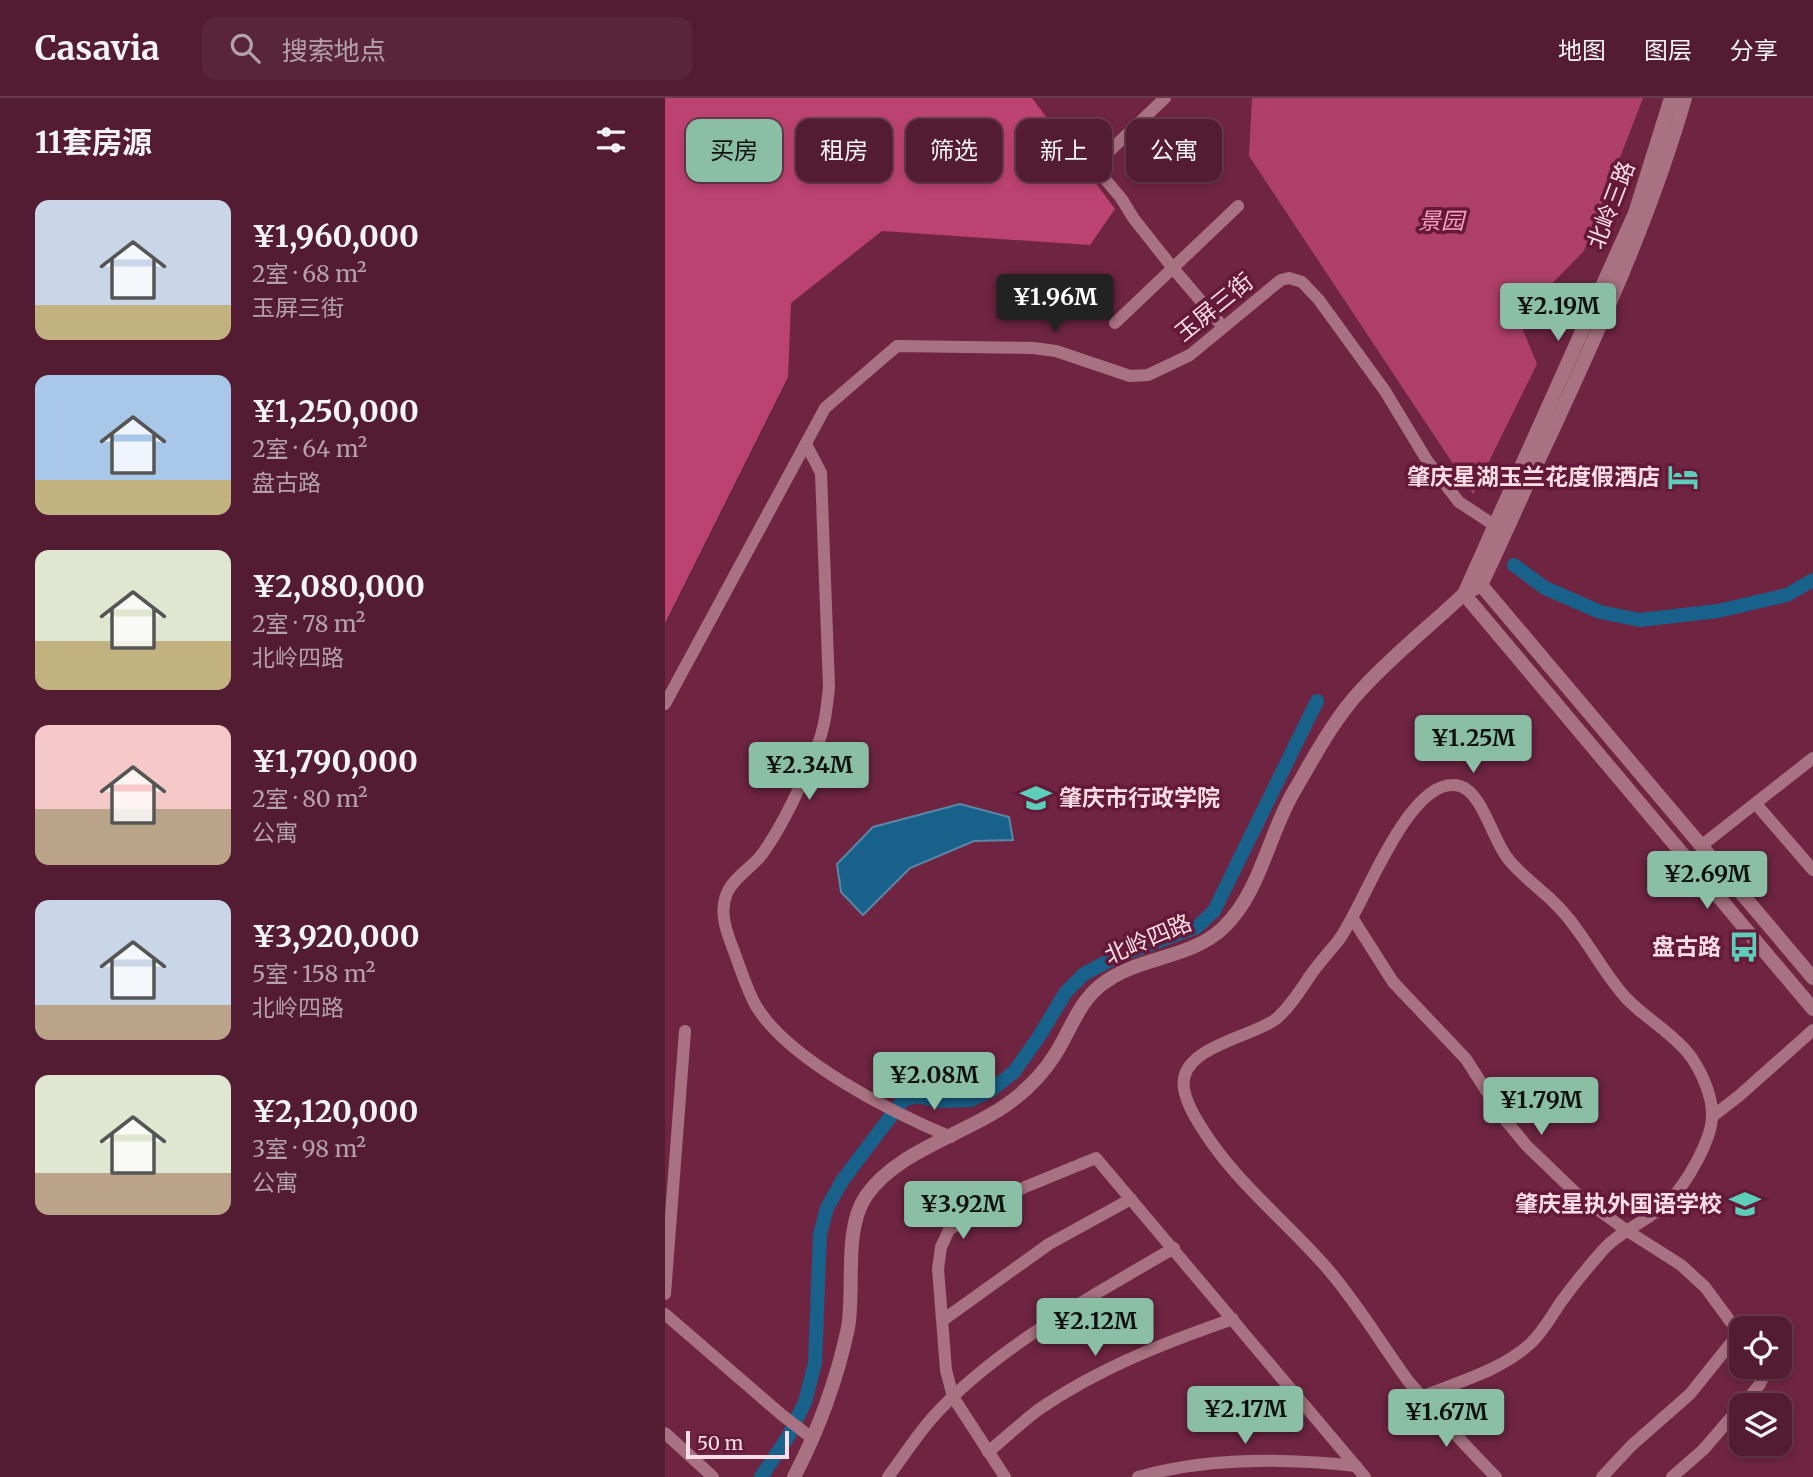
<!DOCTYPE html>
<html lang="zh">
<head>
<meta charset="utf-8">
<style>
  :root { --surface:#531c32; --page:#59253a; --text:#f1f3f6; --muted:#b5a1ac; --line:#693a4d; --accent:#8abfa5 }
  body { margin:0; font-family:Merriweather,"Noto Sans SC",serif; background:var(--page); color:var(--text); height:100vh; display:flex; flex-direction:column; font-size:26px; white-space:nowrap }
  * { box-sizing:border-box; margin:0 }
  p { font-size:23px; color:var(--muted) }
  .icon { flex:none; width:38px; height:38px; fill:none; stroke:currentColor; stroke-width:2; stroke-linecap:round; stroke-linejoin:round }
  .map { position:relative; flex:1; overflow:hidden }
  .panel { display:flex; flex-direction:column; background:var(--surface); width:665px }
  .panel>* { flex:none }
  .top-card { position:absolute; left:21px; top:21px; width:665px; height:63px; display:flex; gap:14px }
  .fabs { position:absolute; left:1064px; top:1218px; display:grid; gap:14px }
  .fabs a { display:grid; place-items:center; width:63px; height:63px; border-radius:14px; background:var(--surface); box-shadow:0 4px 10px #0003,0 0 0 2px var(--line); font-size:35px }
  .scale { position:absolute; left:21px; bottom:18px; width:103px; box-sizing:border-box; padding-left:7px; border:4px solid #fadde5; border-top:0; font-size:19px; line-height:24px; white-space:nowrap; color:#fadde5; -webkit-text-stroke:5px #631937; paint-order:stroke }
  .price { position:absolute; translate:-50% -60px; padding:0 16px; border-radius:7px; background:var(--accent); color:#111; font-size:23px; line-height:46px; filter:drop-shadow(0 2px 4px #0008) }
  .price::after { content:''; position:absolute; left:50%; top:42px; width:21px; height:16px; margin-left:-10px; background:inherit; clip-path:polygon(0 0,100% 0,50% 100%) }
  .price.current { background:#222; color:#fff }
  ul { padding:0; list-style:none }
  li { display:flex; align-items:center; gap:21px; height:175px; padding:0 35px }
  li span { display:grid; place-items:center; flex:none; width:196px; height:140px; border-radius:14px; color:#555 }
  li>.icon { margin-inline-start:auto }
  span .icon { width:84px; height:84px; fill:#fffc; stroke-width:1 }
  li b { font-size:30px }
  h2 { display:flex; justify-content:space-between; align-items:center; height:84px; padding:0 35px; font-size:30px }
  .pill { padding:0 24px; border-radius:14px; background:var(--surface); box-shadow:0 4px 10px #0003,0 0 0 2px var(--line); font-size:24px; line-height:63px }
  .pill.current { background:var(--accent); color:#111 }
  header { display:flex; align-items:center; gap:42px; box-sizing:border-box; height:98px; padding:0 35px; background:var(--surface); border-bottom:2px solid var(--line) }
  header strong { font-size:33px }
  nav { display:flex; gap:38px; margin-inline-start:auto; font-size:24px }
  .search { width:490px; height:63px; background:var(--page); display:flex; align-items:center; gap:18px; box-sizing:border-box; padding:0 24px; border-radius:14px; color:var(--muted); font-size:26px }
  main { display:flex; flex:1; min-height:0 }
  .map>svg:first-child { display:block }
  .green { fill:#ad3f69 }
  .forest { fill:#bb4271 }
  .water { fill:#17618b; stroke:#5b86a6; stroke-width:2 }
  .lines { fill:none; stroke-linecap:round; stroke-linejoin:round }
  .canal { stroke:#17618b; stroke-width:14 }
  .minor { stroke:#a97282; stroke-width:12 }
  .tertiary { stroke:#a97282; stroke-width:14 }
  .labels { text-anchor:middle; stroke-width:7; stroke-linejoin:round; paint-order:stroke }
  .street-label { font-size:23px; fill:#fadde5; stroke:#631937 }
  .park-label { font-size:23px; font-style:italic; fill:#fda0bd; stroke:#631937 }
  .poi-label { font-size:23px; font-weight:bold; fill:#fadde5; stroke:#631937; text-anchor:end }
</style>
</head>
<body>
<header>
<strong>Casavia</strong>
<div class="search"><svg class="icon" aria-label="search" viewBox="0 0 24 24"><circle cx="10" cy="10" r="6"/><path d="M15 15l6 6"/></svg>搜索地点</div>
<nav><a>地图</a><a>图层</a><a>分享</a></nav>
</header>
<main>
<section class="panel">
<h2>11套房源<svg class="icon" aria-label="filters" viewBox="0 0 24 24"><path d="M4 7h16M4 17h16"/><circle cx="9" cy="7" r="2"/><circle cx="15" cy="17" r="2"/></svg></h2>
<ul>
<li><span style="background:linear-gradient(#c9d6e8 75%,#c2b280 0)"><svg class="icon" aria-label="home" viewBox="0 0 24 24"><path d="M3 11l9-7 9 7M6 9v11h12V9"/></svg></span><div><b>¥1,960,000</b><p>2室 · 68 m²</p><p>玉屏三街</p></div></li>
<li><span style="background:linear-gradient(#a9c7e8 75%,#c2b280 0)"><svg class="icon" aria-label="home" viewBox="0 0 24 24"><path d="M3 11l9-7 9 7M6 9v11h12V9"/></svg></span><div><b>¥1,250,000</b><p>2室 · 64 m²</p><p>盘古路</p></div></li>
<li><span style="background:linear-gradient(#dfe7d0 65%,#c2b280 0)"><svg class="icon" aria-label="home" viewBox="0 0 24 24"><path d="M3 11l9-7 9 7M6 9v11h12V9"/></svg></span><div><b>¥2,080,000</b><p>2室 · 78 m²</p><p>北岭四路</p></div></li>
<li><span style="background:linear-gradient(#f6c9c9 60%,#b9a48a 0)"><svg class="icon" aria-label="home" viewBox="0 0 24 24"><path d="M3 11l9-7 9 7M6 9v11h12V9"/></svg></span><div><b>¥1,790,000</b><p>2室 · 80 m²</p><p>公寓</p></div></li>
<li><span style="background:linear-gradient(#c9d6e8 75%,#b9a48a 0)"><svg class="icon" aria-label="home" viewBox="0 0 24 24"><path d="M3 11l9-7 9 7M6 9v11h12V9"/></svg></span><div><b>¥3,920,000</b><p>5室 · 158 m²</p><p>北岭四路</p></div></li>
<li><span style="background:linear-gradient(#dfe7d0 70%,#b9a48a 0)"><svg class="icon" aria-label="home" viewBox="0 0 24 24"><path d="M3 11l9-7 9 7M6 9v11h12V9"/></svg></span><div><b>¥2,120,000</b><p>3室 · 98 m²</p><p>公寓</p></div></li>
</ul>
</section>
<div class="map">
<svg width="1148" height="1379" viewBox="0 0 1148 1379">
  <rect width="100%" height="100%" fill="#6f2542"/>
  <path class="green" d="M 587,0 L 978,0 L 919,153 L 853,220 L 872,266 L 808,396 L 584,58 Z"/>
  <path class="forest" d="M 0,0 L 367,0 L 450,111 L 425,147 L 217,133 L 126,205 L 123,279 L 0,525 Z"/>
  <path class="water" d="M 295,706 L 344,719 L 348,742 L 309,743 L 245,770 L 198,817 L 176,794 L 172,766 L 208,729 Z"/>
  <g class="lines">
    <g class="canal">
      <path d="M 849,467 L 880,490 L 935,514 L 975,522 L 1053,513 L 1122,497 L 1148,482"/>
      <path d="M 96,1379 L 123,1339 L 140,1304 L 150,1265 L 155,1136 L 162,1110 L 177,1083 L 238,1002 L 251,998 L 274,1003 L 305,1002 L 325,993 L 349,974 L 373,940 L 401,894 L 419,876 L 451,859 L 532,829 L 549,813 L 652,603"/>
    </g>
    <g class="minor">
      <path d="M 500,0 L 429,68 L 456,100 L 469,121 L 507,169 L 558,229"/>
      <path d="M 450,225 L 573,108"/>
      <path d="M 141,346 L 156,375 L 164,589 C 162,608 160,628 153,646 C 141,678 115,734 94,760 C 84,771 68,781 62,795 C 53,816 63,837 70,856 C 76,873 82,891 90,906 C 121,961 228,1015 286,1039"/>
      <path d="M 0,606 L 160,310 L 232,248 L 368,250 L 391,253 L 465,278 L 483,277 L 525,257 L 606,190 L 616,182 L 624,180 L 637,184 L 654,202 L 720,293 L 763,364 L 794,404 L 829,427"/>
      <path d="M 1091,706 L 1148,772"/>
      <path d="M 1036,748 L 1148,660"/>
      <path d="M 688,821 L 728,884 L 801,961 L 838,1019 L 861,1047 L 914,1098 L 961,1132 L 1016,1167 L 1040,1189 L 1076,1238"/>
      <path d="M 1048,1018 L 1075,997 L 1148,932"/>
      <path d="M 0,1196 L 20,933"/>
      <path d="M 0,1216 L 117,1317 L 148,1341"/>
      <path d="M 278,1222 L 384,1146 L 466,1101"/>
      <path d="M 756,1299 C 793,1284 838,1272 867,1244 C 879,1232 887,1217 896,1204 C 909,1186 923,1169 938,1152 C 957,1131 984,1123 1004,1103 C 1021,1086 1048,1041 1047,1016 C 1047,996 1035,970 1023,955 C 1006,934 980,920 961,900 C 942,879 930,856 913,833 C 902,817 889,803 874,791 C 864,782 853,773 844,762 C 828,744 818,695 795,688 C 744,673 698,812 673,843 C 664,854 655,864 647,875 C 636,891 626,908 611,921 C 586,940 512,949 519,991 C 522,1007 531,1021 540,1035 C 575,1089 626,1127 667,1176 C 695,1210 718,1248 744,1284 C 772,1316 801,1349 831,1379"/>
      <path d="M 1077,1307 C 1086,1296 1101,1284 1100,1269"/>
      <path d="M 0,1335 L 48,1379"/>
      <path d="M 323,1354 C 340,1340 356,1325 373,1312 C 432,1271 501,1244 568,1221"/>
      <path d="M 223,1379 C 238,1359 252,1337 268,1319 C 331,1249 429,1197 509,1150"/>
      <path d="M 340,1379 L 288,1299 L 281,1272 L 273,1171 L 276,1149 L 284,1132 L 301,1120 L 360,1089 L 431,1060 L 700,1379"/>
      <path d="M 473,1379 C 543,1359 620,1360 691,1368"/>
      <path d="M 937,1379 L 967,1347 L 1025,1296 L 1074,1235"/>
      <path d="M 1007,1379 L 1038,1352 L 1076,1308"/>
    </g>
    <g class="tertiary">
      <path d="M 1006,0 L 970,115 L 799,496 L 1148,911"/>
      <path d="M 816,487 C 839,439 860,390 883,342 C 935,230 986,118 1020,0"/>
      <path d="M 816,487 L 1148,880"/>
      <path d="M 129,1379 C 153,1333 172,1281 183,1230 C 190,1190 178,1132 201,1098 C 233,1051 304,1036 348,1002 C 365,989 380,973 391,955 C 406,931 414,904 436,887 C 472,858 524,862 558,830 C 595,795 603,738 628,695 C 648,661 668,622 696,592 C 727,558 765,528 799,496 L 816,487"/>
    </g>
  </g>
  <defs>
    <g id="hotel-bare" transform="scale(2.415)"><path d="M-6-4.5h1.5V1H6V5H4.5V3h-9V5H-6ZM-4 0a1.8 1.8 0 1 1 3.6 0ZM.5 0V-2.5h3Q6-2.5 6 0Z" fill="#5cceba" stroke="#631937" stroke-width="2.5" paint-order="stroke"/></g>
    <g id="university-bare" transform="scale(2.415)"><path d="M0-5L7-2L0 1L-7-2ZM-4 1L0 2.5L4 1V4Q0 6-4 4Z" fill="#5cceba" stroke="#631937" stroke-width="2.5" paint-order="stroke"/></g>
    <g id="bus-bare" transform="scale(2.415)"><path d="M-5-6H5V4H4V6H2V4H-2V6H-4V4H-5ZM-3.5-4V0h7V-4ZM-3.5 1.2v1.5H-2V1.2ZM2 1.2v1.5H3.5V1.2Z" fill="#5cceba" stroke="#631937" stroke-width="2.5" paint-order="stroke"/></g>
    <g id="school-bare" transform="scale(2.415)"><path d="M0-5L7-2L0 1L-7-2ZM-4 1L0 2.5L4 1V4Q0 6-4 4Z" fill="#5cceba" stroke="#631937" stroke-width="2.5" paint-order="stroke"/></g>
  </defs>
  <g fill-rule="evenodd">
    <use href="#hotel-bare" x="1018" y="379"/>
    <use href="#university-bare" x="371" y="700"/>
    <use href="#bus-bare" x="1079" y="849"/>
    <use href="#school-bare" x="1080" y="1106"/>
  </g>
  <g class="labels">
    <g class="street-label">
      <text transform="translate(946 107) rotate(-69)" y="8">北岭三路</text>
      <text transform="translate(549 209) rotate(-39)" y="8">玉屏三街</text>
      <text transform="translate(483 841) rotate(-23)" y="8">北岭四路</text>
    </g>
    <g class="park-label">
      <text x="776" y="131">景园</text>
    </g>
    <g class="poi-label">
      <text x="995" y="387">肇庆星湖玉兰花度假酒店</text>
      <text x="394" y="708" text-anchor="start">肇庆市行政学院</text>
      <text x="1056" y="857">盘古路</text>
      <text x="1057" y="1114">肇庆星执外国语学校</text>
    </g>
  </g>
</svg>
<div class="fabs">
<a><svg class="icon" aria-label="locate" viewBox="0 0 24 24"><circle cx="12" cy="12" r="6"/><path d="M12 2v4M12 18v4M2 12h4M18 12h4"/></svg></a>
<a><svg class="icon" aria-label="layers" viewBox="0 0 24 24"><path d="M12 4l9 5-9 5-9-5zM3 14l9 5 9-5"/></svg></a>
</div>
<div class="scale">50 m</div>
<b class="price current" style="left:390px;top:236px">¥1.96M</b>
<b class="price" style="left:893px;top:245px">¥2.19M</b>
<b class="price" style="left:808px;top:677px">¥1.25M</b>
<b class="price" style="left:144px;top:704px">¥2.34M</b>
<b class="price" style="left:1042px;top:813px">¥2.69M</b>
<b class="price" style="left:269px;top:1014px">¥2.08M</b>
<b class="price" style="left:876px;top:1039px">¥1.79M</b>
<b class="price" style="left:298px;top:1143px">¥3.92M</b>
<b class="price" style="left:430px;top:1260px">¥2.12M</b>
<b class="price" style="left:580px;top:1348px">¥2.17M</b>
<b class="price" style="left:781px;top:1351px">¥1.67M</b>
<div class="top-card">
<a class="pill current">买房</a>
<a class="pill">租房</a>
<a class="pill">筛选</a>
<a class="pill">新上</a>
<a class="pill">公寓</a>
</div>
</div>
</main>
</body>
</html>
